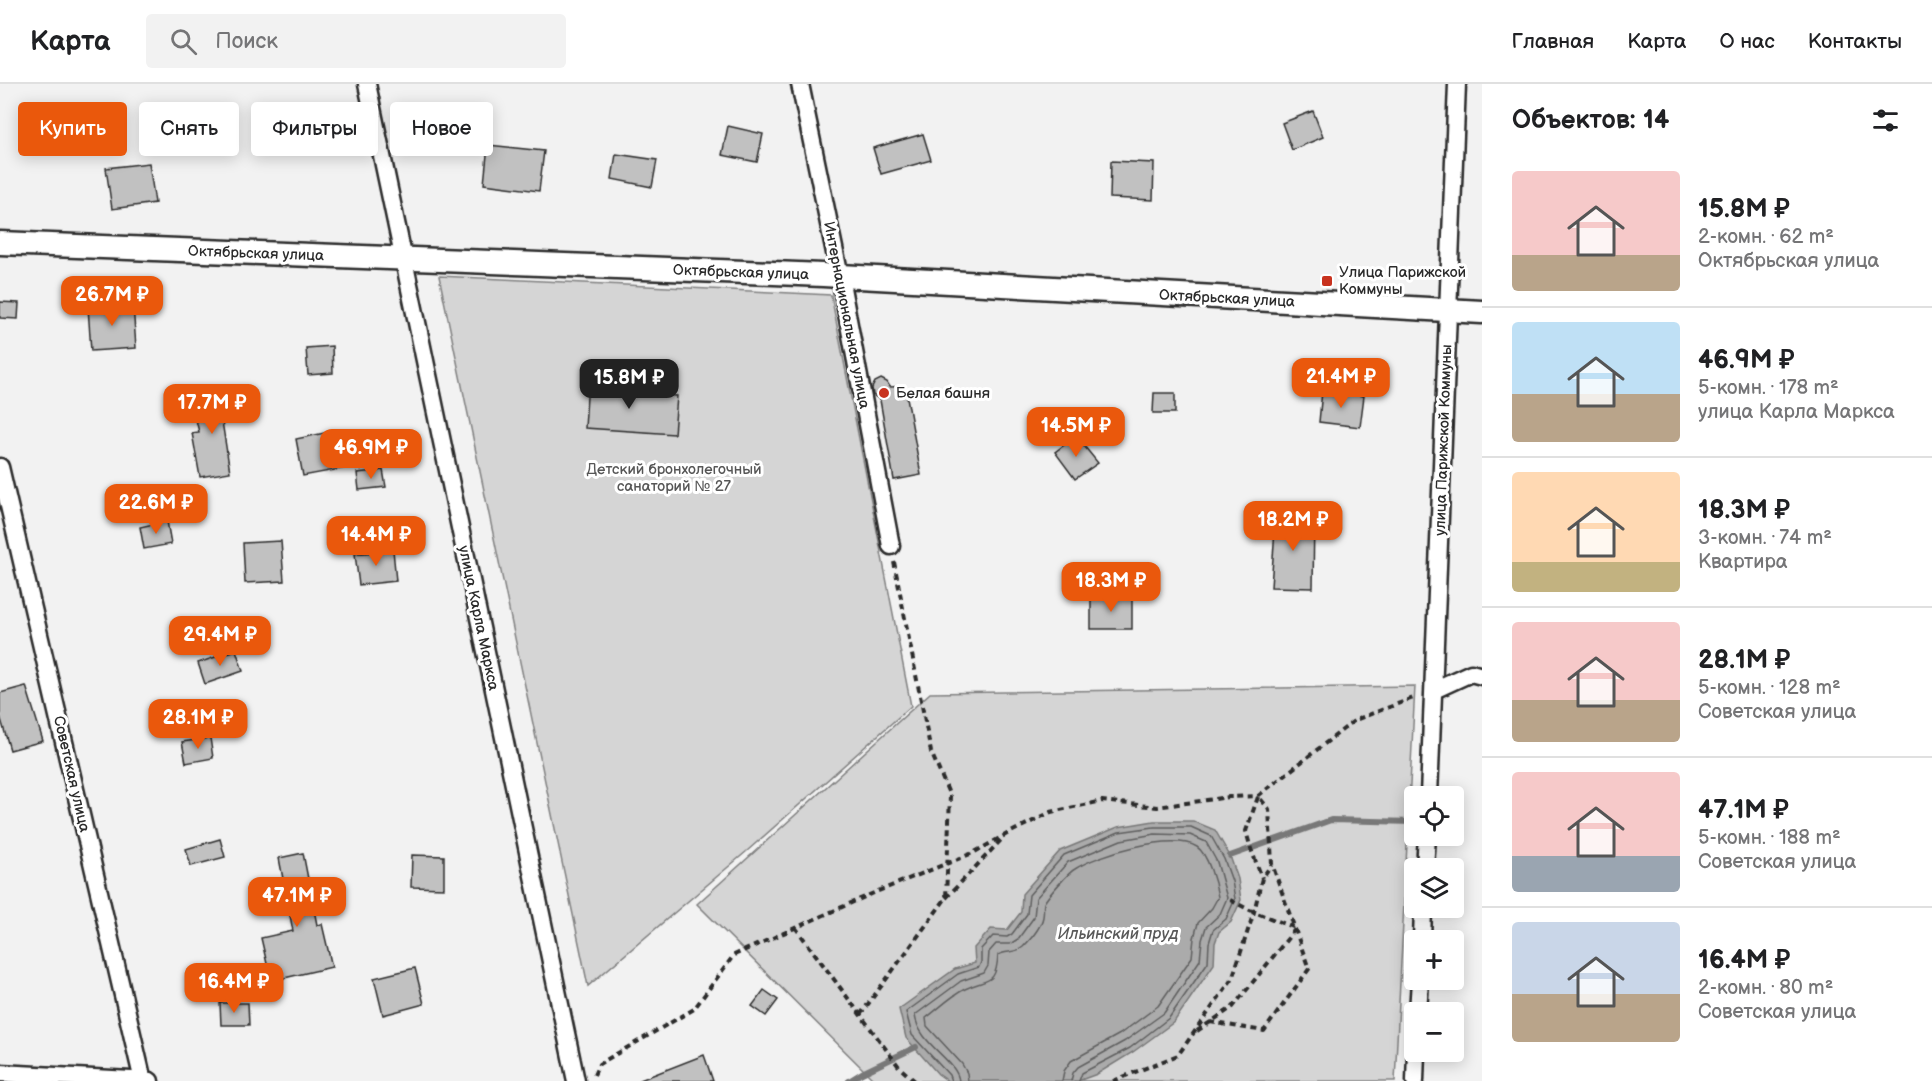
<!DOCTYPE html>
<html lang="ru">
<head>
<meta charset="utf-8">
<style>
  :root { --surface:#fff; --page:#f2f2f2; --text:#202124; --muted:#757577; --line:#e0e0e0; --accent:#ea580c }
  body { margin:0; font-family:"Balsamiq Sans",sans-serif; background:var(--page); color:var(--text); height:100vh; display:flex; flex-direction:column; font-size:22px; white-space:nowrap }
  * { box-sizing:border-box; margin:0 }
  p { font-size:20px; color:var(--muted) }
  .icon { flex:none; width:33px; height:33px; fill:none; stroke:currentColor; stroke-width:2; stroke-linecap:round; stroke-linejoin:round }
  .map { position:relative; flex:1; overflow:hidden }
  .side { display:flex; flex-direction:column; background:var(--surface); width:450px }
  .side>* { flex:none }
  .hud { position:absolute; left:18px; top:18px; width:570px; height:54px; display:flex; gap:12px }
  .fabs { position:absolute; left:1404px; top:702px; display:grid; gap:12px }
  .fabs a { display:grid; place-items:center; width:60px; height:60px; border-radius:6px; background:var(--surface); box-shadow:0 3px 15px #0003; font-size:30px }
  .price { position:absolute; translate:-50% -51px; padding:0 14px; border-radius:12px; background:var(--accent); color:#fff; font-size:20px; line-height:39px; filter:drop-shadow(0 2px 3px #0008) }
  .price::after { content:''; position:absolute; left:50%; top:36px; width:18px; height:14px; margin-left:-9px; background:inherit; clip-path:polygon(0 0,100% 0,50% 100%) }
  .price.on { background:#222; color:#fff }
  ul { padding:0; list-style:none }
  li { display:flex; align-items:center; gap:18px; height:150px; padding:0 30px }
  li+li { border-top:2px solid var(--line) }
  li span { display:grid; place-items:center; flex:none; width:168px; height:120px; border-radius:6px; color:#555 }
  li>.icon { margin-inline-start:auto }
  span .icon { width:72px; height:72px; fill:#fffc; stroke-width:1 }
  li b { font-size:26px }
  h2 { display:flex; justify-content:space-between; align-items:center; height:72px; padding:0 30px; font-size:26px }
  .tag { padding:0 21px; border-radius:6px; background:var(--surface); box-shadow:0 3px 15px #0003; font-size:21px; line-height:54px }
  .tag.on { background:var(--accent); color:#fff }
  header { display:flex; align-items:center; gap:36px; box-sizing:border-box; height:84px; padding:0 30px; background:var(--surface); border-bottom:2px solid var(--line) }
  header strong { font-size:28px }
  nav { display:flex; gap:33px; margin-inline-start:auto; font-size:21px }
  .search { width:420px; height:54px; background:var(--page); display:flex; align-items:center; gap:15px; box-sizing:border-box; padding:0 21px; border-radius:6px; color:var(--muted); font-size:22px }
  main { display:flex; flex:1; min-height:0 }
  .map>svg:first-child { display:block }
  .green { fill:#d5d5d5; stroke:#808080; stroke-width:1.5 }
  .water { fill:#ababab; stroke:#787878; stroke-width:1.5 }
  .lines { fill:none; stroke-linecap:round; stroke-linejoin:round }
  .shore { stroke:#5e5e5e; stroke-width:1.5 }
  .stream { stroke:#787878; stroke-width:6 }
  .building { fill:#c1c1c1; stroke:#2b2b2b; stroke-width:1.5 }
  .street-casing { stroke:#2b2b2b; stroke-width:21 }
  .secondary-casing { stroke:#2b2b2b; stroke-width:27 }
  .path { stroke:#2b2b2b; stroke-width:4; stroke-dasharray:6 4.5; stroke-linecap:butt }
  .street { stroke:#fff; stroke-width:16 }
  .secondary { stroke:#fff; stroke-width:22 }
  .poi-dot { fill:#c8321e; stroke:#fff; stroke-width:2 }
  .labels { text-anchor:middle; stroke-width:6; stroke-linejoin:round; paint-order:stroke }
  .street-label { font-size:15px; fill:#2b2b2b; stroke:#fff }
  .poi-label { font-size:15px; fill:#2b2b2b; stroke:#fff; text-anchor:start }
  .park-label { font-size:15px; fill:#565656; stroke:#fff }
  .water-label { font-size:16px; font-style:italic; fill:#585858; stroke:#fff }
</style>
</head>
<body>
<header>
<strong>Карта</strong>
<div class="search"><svg class="icon" aria-label="search" viewBox="0 0 24 24"><circle cx="10" cy="10" r="6"/><path d="M15 15l6 6"/></svg>Поиск</div>
<nav><a>Главная</a><a>Карта</a><a>О нас</a><a>Контакты</a></nav>
</header>
<main>
<div class="map">
<svg width="1482" height="997" viewBox="0 0 1482 997">
  <rect width="100%" height="100%" fill="#f2f2f2"/>
  <filter id="ink" filterUnits="userSpaceOnUse"><feTurbulence type="fractalNoise" baseFrequency=".0167" numOctaves="2"/><feDisplacementMap in="SourceGraphic" scale="12" xChannelSelector="R" yChannelSelector="G"/><feConvolveMatrix kernelMatrix="1 2 1 2 8 2 1 2 1" color-interpolation-filters="sRGB"/></filter>
  <g filter="url(#ink)">
    <g class="green">
      <path d="M 439,192 L 831,211 L 911,622 L 747,767 L 588,902 Z"/>
      <path d="M 1415,602 L 1395,997 L 875,997 L 697,820 L 930,609 Z"/>
    </g>
    <path class="water" d="M 1154,737 L 1193,737 L 1215,746 L 1230,772 L 1238,795 L 1241,816 L 1231,838 L 1219,848 L 1215,859 L 1214,880 L 1174,938 L 1133,968 L 1097,990 L 1078,997 L 948,997 L 938,990 L 906,954 L 899,925 L 955,885 L 975,879 L 974,864 L 991,845 L 1007,846 L 1021,828 L 1022,810 L 1060,767 L 1118,743 Z"/>
    <g class="lines">
      <g class="shore">
        <path d="M 951,997 L 949,991 L 912,951 L 906,928 L 958,890 L 979,883 L 981,878 L 981,865 L 993,852 L 1007,853 L 1012,850 L 1027,830 L 1029,811 L 1064,771 L 1119,748 L 1154,743 L 1191,743 L 1211,752 L 1224,775 L 1232,797 L 1235,815 L 1226,835 L 1213,846 L 1209,859 L 1208,878 L 1169,934 L 1130,964 L 1082,989 L 1079,997"/>
        <path d="M 959,997 C 957,976 918,960 915,931 L 961,897 L 984,889 L 988,882 L 989,868 L 996,860 L 1010,860 L 1018,855 L 1034,833 L 1036,814 L 1068,778 L 1121,756 L 1155,750 L 1190,751 L 1206,758 L 1217,778 L 1227,814 L 1220,830 L 1206,843 L 1202,856 L 1200,876 L 1164,929 L 1125,957 L 1078,983 L 1073,989 L 1071,997"/>
        <path d="M 968,997 L 967,989 L 962,980 L 927,942 L 926,934 C 938,925 951,912 965,905 C 988,894 996,902 998,871 C 1005,866 1015,870 1023,863 C 1030,856 1041,843 1043,833 C 1044,829 1043,823 1044,819 C 1047,813 1069,788 1075,785 C 1098,770 1172,748 1197,763 C 1208,770 1216,800 1218,813 L 1212,824 L 1198,839 L 1194,854 L 1192,873 L 1158,922 L 1120,950 L 1071,977 L 1064,987 L 1062,997"/>
      </g>
      <g class="stream">
        <path d="M 1230,772 L 1331,736 L 1414,738"/>
        <path d="M 849,997 L 862,989 L 916,963"/>
      </g>
    </g>
    <g class="building">
      <path d="M 1313,27 L 1323,53 L 1292,66 L 1282,39 Z"/>
      <path d="M 289,36 L 291,67 L 269,68 L 267,37 Z"/>
      <path d="M 728,42 L 763,50 L 757,78 L 722,71 Z"/>
      <path d="M 923,50 L 931,76 L 881,90 L 873,64 Z"/>
      <path d="M 488,61 L 544,67 L 539,107 L 484,100 Z"/>
      <path d="M 616,70 L 657,76 L 652,103 L 612,95 Z"/>
      <path d="M 1111,77 L 1154,79 L 1153,116 L 1110,114 Z"/>
      <path d="M 149,79 L 155,119 L 112,125 L 106,84 Z"/>
      <path d="M 0,218 L 19,219 L 18,235 L 0,234 Z"/>
      <path d="M 133,220 L 136,264 L 91,267 L 88,223 Z"/>
      <path d="M 332,262 L 333,289 L 308,291 L 306,264 Z"/>
      <path d="M 881,295 L 887,298 L 890,303 L 905,302 L 921,391 L 894,396 L 880,316 L 873,311 L 872,304 L 875,298 Z"/>
      <path d="M 588,297 L 629,300 L 629,309 L 677,312 L 674,350 L 585,344 Z"/>
      <path d="M 1322,307 L 1364,312 L 1360,343 L 1319,338 Z"/>
      <path d="M 234,309 L 239,326 L 221,331 L 230,388 L 200,393 L 192,349 L 199,348 L 192,320 Z"/>
      <path d="M 1154,309 L 1175,309 L 1175,329 L 1153,329 Z"/>
      <path d="M 339,346 L 346,384 L 303,392 L 296,355 Z"/>
      <path d="M 1076,352 L 1098,379 L 1075,395 L 1055,368 Z"/>
      <path d="M 383,386 L 386,403 L 359,406 L 357,389 Z"/>
      <path d="M 1276,431 L 1314,433 L 1313,504 L 1271,503 Z"/>
      <path d="M 167,437 L 171,460 L 144,465 L 140,443 Z"/>
      <path d="M 281,457 L 284,497 L 245,499 L 243,459 Z"/>
      <path d="M 393,466 L 396,497 L 359,501 L 355,470 Z"/>
      <path d="M 1091,512 L 1132,513 L 1132,545 L 1091,545 Z"/>
      <path d="M 236,566 L 243,587 L 205,600 L 198,579 Z"/>
      <path d="M 26,602 L 43,657 L 10,666 L 0,632 L 0,609 Z"/>
      <path d="M 210,654 L 213,674 L 186,679 L 182,658 Z"/>
      <path d="M 220,755 L 225,773 L 191,782 L 186,765 Z"/>
      <path d="M 303,769 L 317,841 L 322,840 L 332,883 L 271,897 L 261,854 L 293,847 L 279,774 Z"/>
      <path d="M 412,771 L 444,772 L 444,804 L 411,803 Z"/>
      <path d="M 415,884 L 424,920 L 383,931 L 374,894 Z"/>
      <path d="M 764,906 L 778,916 L 766,932 L 752,922 Z"/>
      <path d="M 220,919 L 248,919 L 249,941 L 221,941 Z"/>
      <path d="M 704,971 L 713,997 L 640,997 L 640,996 Z"/>
    </g>
    <g class="lines">
      <g class="street-casing">
        <g id="street">
          <path d="M 367,0 L 576,997"/>
          <path d="M 800,0 L 840,193 L 891,462"/>
          <path d="M 0,383 L 143,997"/>
          <path d="M 1434,606 L 1471,589 L 1482,592"/>
          <path d="M 1429,712 L 1457,0"/>
          <path d="M 1425,784 L 1427,752"/>
          <path d="M 1422,856 L 1423,824"/>
          <path d="M 1418,928 L 1420,896"/>
          <path d="M 0,989 L 150,997"/>
          <path d="M 1415,997 L 1416,968"/>
        </g>
      </g>
      <g class="secondary-casing">
        <path id="secondary" d="M 0,159 L 823,191 L 1482,228"/>
      </g>
      <g class="path">
        <path d="M 1258,712 L 1355,636 L 1416,613"/>
        <path d="M 1258,713 L 1246,747 L 1251,765 L 1262,794"/>
        <path d="M 946,814 L 1002,755"/>
        <path d="M 795,843 L 900,984 L 915,997"/>
        <path d="M 860,931 L 946,814 L 950,712 L 931,668 L 894,478"/>
        <path d="M 1210,938 L 1264,947 L 1309,885 L 1272,780 L 1269,725 L 1258,712"/>
        <path d="M 1197,947 L 1233,923 L 1296,844 L 1254,828 L 1226,814"/>
        <path d="M 594,991 L 599,980 L 694,925 L 734,871 L 876,808 L 973,769 L 1007,750 L 1051,728 L 1102,717 L 1157,723 L 1229,713 L 1258,712"/>
        <path d="M 1113,997 L 1178,971 L 1232,895 L 1254,828 L 1262,794 L 1272,780"/>
      </g>
      <use href="#street" class="street"/>
      <use href="#secondary" class="secondary"/>
    </g>
  </g>
  <g class="poi-dot">
    <rect x="1321" y="191" width="12" height="12" rx="3"/>
    <circle cx="884" cy="309" r="6"/>
  </g>
  <g class="labels">
    <g class="street-label">
      <text transform="translate(256 169) rotate(2)" y="5">Октябрьская улица</text>
      <text transform="translate(741 188) rotate(2)" y="5">Октябрьская улица</text>
      <text transform="translate(1227 214) rotate(3)" y="5">Октябрьская улица</text>
      <text transform="translate(847 231) rotate(79)" y="5">Интернациональная улица</text>
      <text transform="translate(1443 356) rotate(-88)" y="5">улица Парижской Коммуны</text>
      <text transform="translate(479 534) rotate(78)" y="5">улица Карла Маркса</text>
      <text transform="translate(72 690) rotate(77)" y="5">Советская улица</text>
    </g>
    <g class="poi-label">
      <text x="1339" y="193">Улица Парижской<tspan x="1339" dy="17">Коммуны</tspan></text>
      <text x="896" y="314">Белая башня</text>
    </g>
    <g class="park-label">
      <text x="674" y="390">Детский бронхолегочный<tspan x="674" dy="17">санаторий № 27</tspan></text>
    </g>
    <g class="water-label">
      <text x="1118" y="855">Ильинский пруд</text>
    </g>
  </g>
</svg>
<div class="fabs">
<a><svg class="icon" aria-label="locate" viewBox="0 0 24 24"><circle cx="12" cy="12" r="6"/><path d="M12 2v4M12 18v4M2 12h4M18 12h4"/></svg></a>
<a><svg class="icon" aria-label="layers" viewBox="0 0 24 24"><path d="M12 4l9 5-9 5-9-5zM3 14l9 5 9-5"/></svg></a>
<a>+</a>
<a>−</a>
</div>
<b class="price" style="left:112px;top:243px">26.7M ₽</b>
<b class="price" style="left:1341px;top:325px">21.4M ₽</b>
<b class="price on" style="left:629px;top:326px">15.8M ₽</b>
<b class="price" style="left:212px;top:351px">17.7M ₽</b>
<b class="price" style="left:1076px;top:374px">14.5M ₽</b>
<b class="price" style="left:371px;top:396px">46.9M ₽</b>
<b class="price" style="left:156px;top:451px">22.6M ₽</b>
<b class="price" style="left:1293px;top:468px">18.2M ₽</b>
<b class="price" style="left:376px;top:483px">14.4M ₽</b>
<b class="price" style="left:1111px;top:529px">18.3M ₽</b>
<b class="price" style="left:220px;top:583px">29.4M ₽</b>
<b class="price" style="left:198px;top:666px">28.1M ₽</b>
<b class="price" style="left:297px;top:844px">47.1M ₽</b>
<b class="price" style="left:234px;top:930px">16.4M ₽</b>
<div class="hud">
<a class="tag on">Купить</a>
<a class="tag">Снять</a>
<a class="tag">Фильтры</a>
<a class="tag">Новое</a>
</div>
</div>
<section class="side">
<h2>Объектов: 14<svg class="icon" aria-label="filters" viewBox="0 0 24 24"><path d="M4 7h16M4 17h16"/><circle cx="9" cy="7" r="2"/><circle cx="15" cy="17" r="2"/></svg></h2>
<ul>
<li><span style="background:linear-gradient(#f6c9c9 70%,#b9a48a 0)"><svg class="icon" aria-label="home" viewBox="0 0 24 24"><path d="M3 11l9-7 9 7M6 9v11h12V9"/></svg></span><div><b>15.8M ₽</b><p>2-комн. · 62 m²</p><p>Октябрьская улица</p></div></li>
<li><span style="background:linear-gradient(#bfe0f5 60%,#b9a48a 0)"><svg class="icon" aria-label="home" viewBox="0 0 24 24"><path d="M3 11l9-7 9 7M6 9v11h12V9"/></svg></span><div><b>46.9M ₽</b><p>5-комн. · 178 m²</p><p>улица Карла Маркса</p></div></li>
<li><span style="background:linear-gradient(#ffd9b3 75%,#c2b280 0)"><svg class="icon" aria-label="home" viewBox="0 0 24 24"><path d="M3 11l9-7 9 7M6 9v11h12V9"/></svg></span><div><b>18.3M ₽</b><p>3-комн. · 74 m²</p><p>Квартира</p></div></li>
<li><span style="background:linear-gradient(#f6c9c9 65%,#b9a48a 0)"><svg class="icon" aria-label="home" viewBox="0 0 24 24"><path d="M3 11l9-7 9 7M6 9v11h12V9"/></svg></span><div><b>28.1M ₽</b><p>5-комн. · 128 m²</p><p>Советская улица</p></div></li>
<li><span style="background:linear-gradient(#f6c9c9 70%,#9aa5b1 0)"><svg class="icon" aria-label="home" viewBox="0 0 24 24"><path d="M3 11l9-7 9 7M6 9v11h12V9"/></svg></span><div><b>47.1M ₽</b><p>5-комн. · 188 m²</p><p>Советская улица</p></div></li>
<li><span style="background:linear-gradient(#c9d6e8 60%,#b9a48a 0)"><svg class="icon" aria-label="home" viewBox="0 0 24 24"><path d="M3 11l9-7 9 7M6 9v11h12V9"/></svg></span><div><b>16.4M ₽</b><p>2-комн. · 80 m²</p><p>Советская улица</p></div></li>
</ul>
</section>
</main>
</body>
</html>
